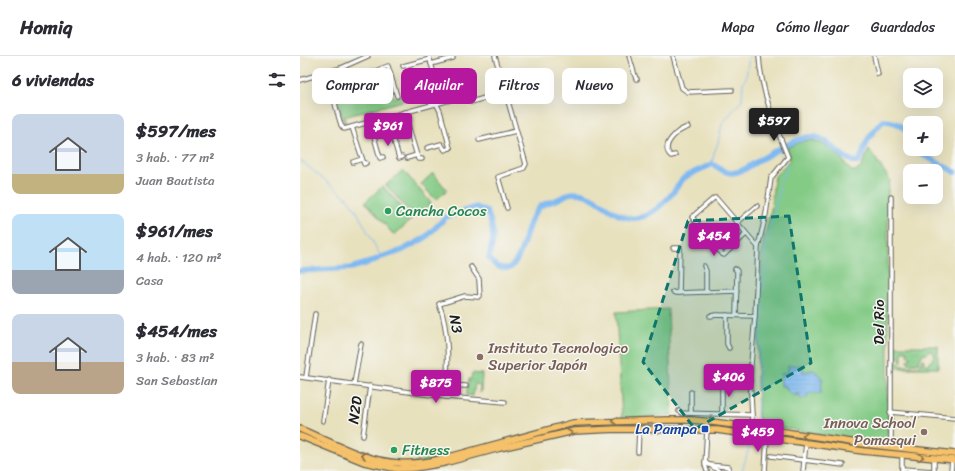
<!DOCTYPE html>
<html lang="es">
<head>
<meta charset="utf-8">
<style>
  :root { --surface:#fff; --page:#f2f2f3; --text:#2b2b33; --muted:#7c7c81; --line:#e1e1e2; --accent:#b5179e }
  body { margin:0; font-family:Sriracha,sans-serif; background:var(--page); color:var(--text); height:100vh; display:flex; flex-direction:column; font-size:15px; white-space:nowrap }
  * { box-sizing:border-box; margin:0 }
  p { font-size:13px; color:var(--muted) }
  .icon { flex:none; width:22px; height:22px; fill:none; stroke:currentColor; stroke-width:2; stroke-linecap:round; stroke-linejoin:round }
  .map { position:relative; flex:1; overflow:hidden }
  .side { display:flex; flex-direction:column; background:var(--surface); width:300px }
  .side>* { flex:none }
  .top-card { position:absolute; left:12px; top:12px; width:380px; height:36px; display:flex; gap:8px }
  .fabs { position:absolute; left:603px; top:12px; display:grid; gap:8px }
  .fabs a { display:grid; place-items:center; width:40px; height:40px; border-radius:8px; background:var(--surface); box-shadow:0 4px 16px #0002; font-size:20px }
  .price { position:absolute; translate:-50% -34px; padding:0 9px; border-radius:4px; background:var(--accent); color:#fff; font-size:13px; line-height:26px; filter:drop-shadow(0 1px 2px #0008) }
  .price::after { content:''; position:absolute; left:50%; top:24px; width:12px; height:9px; margin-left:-6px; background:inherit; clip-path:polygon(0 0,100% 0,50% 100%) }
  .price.current { background:#222; color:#fff }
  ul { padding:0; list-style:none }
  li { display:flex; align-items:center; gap:12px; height:100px; padding:0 12px }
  li span { display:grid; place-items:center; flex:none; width:112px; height:80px; border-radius:8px; color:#555 }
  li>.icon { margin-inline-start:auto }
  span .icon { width:48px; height:48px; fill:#fffc; stroke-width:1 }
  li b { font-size:17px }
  h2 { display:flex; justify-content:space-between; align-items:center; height:48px; padding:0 12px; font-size:17px }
  .tag { padding:0 14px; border-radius:8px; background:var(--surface); box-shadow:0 4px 16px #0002; font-size:14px; line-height:36px }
  .tag.current { background:var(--accent); color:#fff }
  header { display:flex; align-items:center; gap:24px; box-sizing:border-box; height:56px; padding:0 20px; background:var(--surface); border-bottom:1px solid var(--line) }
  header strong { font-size:19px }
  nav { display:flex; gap:22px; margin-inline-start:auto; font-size:14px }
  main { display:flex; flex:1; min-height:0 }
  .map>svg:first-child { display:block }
  .grass { fill:url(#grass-tufts); stroke:#507451 }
  .park { fill:#84cb86; stroke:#507451 }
  .water { fill:url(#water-rules); stroke:#4e6a86 }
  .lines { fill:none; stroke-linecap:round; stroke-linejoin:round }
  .stream { stroke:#7fb9f1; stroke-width:1 }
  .river { stroke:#7fb9f1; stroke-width:5.5 }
  .minor-casing { stroke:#636155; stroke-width:5.5 }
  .trunk-casing { stroke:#636155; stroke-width:8 }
  .minor { stroke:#fff; stroke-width:3.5 }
  .trunk { stroke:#f5c16b; stroke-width:5.5 }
  .oneway { stroke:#886e44 }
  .marked { fill:#0f766e; fill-opacity:0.2; stroke:#0f766e; stroke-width:3; stroke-dasharray:8 5; stroke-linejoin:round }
  .leisure-dot { fill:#2e9e5b; stroke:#f6f6f2; stroke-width:1.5 }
  .education-dot { fill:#8d6e63; stroke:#f6f6f2; stroke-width:1.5 }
  .transit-dot { fill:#1a4fb4; stroke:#f6f6f2; stroke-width:1.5 }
  .labels { text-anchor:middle; stroke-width:3; stroke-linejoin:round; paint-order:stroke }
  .leisure-label { font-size:15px; fill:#27864d; stroke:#f6f6f2; text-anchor:start }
  .street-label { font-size:15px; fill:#1c1c1c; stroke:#f6f6f2 }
  .education-label { font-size:15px; fill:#785e54; stroke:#f6f6f2; text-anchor:start }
  .transit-label { font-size:15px; fill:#164399; stroke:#f6f6f2; text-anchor:end }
</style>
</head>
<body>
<header>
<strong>Homiq</strong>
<nav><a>Mapa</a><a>Cómo llegar</a><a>Guardados</a></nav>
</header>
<main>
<section class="side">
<h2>6 viviendas<svg class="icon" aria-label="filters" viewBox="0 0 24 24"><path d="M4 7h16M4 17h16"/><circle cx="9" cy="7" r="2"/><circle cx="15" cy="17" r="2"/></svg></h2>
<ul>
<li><span style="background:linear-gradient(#c9d6e8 75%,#c2b280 0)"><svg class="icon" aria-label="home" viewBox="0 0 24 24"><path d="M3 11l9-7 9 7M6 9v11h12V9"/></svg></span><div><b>$597/mes</b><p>3 hab. · 77 m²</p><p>Juan Bautista</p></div></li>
<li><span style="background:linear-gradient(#bfe0f5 70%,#9aa5b1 0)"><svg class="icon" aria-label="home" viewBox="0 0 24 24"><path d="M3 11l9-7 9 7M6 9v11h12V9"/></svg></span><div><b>$961/mes</b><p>4 hab. · 120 m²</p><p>Casa</p></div></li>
<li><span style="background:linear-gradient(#c9d6e8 60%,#b9a48a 0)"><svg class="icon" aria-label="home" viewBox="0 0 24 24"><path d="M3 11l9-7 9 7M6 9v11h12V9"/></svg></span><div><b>$454/mes</b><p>3 hab. · 83 m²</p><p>San Sebastian</p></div></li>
</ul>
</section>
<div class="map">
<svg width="655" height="415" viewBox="0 0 655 415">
  <defs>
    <pattern id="grass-tufts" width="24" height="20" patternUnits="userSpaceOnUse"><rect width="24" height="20" fill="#84cb86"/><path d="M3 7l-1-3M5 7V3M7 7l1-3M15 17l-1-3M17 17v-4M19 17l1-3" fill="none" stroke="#71ae73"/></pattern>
    <pattern id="water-rules" width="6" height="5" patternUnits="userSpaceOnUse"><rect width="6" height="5" fill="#7fb9f1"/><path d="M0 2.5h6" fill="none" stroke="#6d9ece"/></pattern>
  </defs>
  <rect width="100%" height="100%" fill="#f6f6f2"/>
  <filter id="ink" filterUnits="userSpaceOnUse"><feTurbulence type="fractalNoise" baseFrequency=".025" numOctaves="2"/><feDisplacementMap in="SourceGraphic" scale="8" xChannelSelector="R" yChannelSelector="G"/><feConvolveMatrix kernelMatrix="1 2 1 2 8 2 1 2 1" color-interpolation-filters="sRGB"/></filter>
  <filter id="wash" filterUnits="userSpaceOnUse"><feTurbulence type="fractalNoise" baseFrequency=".012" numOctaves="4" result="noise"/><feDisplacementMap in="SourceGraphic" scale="16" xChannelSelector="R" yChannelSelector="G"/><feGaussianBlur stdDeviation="0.9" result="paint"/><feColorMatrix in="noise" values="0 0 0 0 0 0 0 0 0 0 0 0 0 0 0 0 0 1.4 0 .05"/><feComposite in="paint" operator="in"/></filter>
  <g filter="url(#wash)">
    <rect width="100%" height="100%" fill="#e8e1be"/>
    <g class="grass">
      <path d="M 594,290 L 638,290 L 638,312 L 595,312 L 595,307 L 599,306 L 601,310 L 618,310 L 623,303 L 625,304 L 623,307 L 629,309 L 635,298 L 630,294 L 625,299 L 623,298 L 618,307 L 608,307 L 608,304 L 610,303 L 610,300 L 608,300 L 607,295 L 602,295 L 602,307 L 599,301 L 594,300 Z"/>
      <path d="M 172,317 L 182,318 L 181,336 L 179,337 L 180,329 L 175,328 L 173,340 L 166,339 L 169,323 L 171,323 Z"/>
      <path d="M 367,368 C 423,369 479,378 534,387 C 574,393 615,396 655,400 L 655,402 L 579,395 L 474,380 L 454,376 L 404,371 L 367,369 L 296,371 L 276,373 L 128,409 L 97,410 L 64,403 L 40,395 L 0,377 L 0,375 L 27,387 L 101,409 L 228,383 L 276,371 L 296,369 Z"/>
    </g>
    <g class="park">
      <path d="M 86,14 L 94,42 L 102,39 L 103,42 L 110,40 L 110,43 L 44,61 L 47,70 L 45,69 L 36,41 L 35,33 L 45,31 L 46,33 L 66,27 L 66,25 Z"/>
      <path d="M 512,84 C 531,89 539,99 551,115 L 555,115 L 560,113 L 569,93 L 590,124 L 588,135 L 588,386 L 586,385 L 583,387 L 534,381 L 460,368 L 458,358 L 457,322 L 462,191 L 471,154 L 474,121 L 489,105 L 490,99 L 487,92 L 503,85 Z"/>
      <path d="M 103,114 L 131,147 L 115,162 L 86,129 Z"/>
      <path d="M 133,117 L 147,134 L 136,144 L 121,128 Z"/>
      <path d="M 83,130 L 112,163 L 94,179 L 65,146 Z"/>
      <path d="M 368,253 L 372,359 L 322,363 L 316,256 Z"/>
    </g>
    <path class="water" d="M 503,309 L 503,316 L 514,314 L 522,322 L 521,337 L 508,337 L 507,342 L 498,342 L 500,339 L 497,337 L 495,340 L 484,332 L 487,332 L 486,330 L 481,330 L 481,318 L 488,317 L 488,310 Z"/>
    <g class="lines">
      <g class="stream">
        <path d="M 478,94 L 483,104"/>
        <path d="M 0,104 L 47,142 L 56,154 L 81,201"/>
        <path d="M 412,108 L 414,97 L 418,87 L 422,68 L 442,44 L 443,27 L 446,22 L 449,0"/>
        <path d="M 457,362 L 460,282 L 462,271 L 462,237 L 465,208 L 464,196 L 479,138 L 480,124 L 487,113 L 485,107"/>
        <path d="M 442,415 L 452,382"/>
      </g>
      <g class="river">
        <path d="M 617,93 L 621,98 L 655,116"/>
        <path d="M 0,215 L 51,212 L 71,206 L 81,201 L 101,195 L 125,182 L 146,161 L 176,151 L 187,156 C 195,175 194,182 189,202 C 196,211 200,213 210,212 C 227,196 224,165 241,150 C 245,147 251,146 256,144 C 263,142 267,136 275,137 C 298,137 313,165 336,162 C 349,161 363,148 371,139 C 376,134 379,126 384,122 C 392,116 403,113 412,108 C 417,111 425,117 431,117 C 441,117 450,110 459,104 C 472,97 494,83 508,81 C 530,78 539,105 558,106 C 563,100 563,92 567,85 C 571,78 577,71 583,65 C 596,65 603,70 610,79"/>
      </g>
    </g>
  </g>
  <g filter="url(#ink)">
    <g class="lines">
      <g class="minor-casing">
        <g id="minor">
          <path d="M 129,0 L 140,39 L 140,46"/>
          <path d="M 195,0 L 226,108 L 224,112 L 198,121 L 207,152"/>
          <path d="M 329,0 L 336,23 L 337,23"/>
          <path d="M 373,0 L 382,32 L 388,36 L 432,34"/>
          <path d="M 574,0 L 578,18"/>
          <path d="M 131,8 L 153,2"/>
          <path d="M 103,10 L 130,3"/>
          <path d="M 41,12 C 28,33 35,48 41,69 L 44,73 L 150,44"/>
          <path d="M 0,24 L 41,12 L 68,0"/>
          <path d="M 135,24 L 157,18"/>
          <path d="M 108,26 L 134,19"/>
          <path d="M 33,31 L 40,31 L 67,23 L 70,20 L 70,17 L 88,10 L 97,40"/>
          <path d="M 140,39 L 161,33"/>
          <path d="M 112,43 L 139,35"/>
          <path d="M 171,46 L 205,36"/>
          <path d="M 136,47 L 140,55 L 150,92"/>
          <path d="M 104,56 L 118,103 L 122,103"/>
          <path d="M 87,61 L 99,102 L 102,101"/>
          <path d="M 70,66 L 80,102 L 83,101"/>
          <path d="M 52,71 L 64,108 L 66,107"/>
          <path d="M 179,84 L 216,75"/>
          <path d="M 127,92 L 141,88 L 145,94 L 150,92"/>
          <path d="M 375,99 L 371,100 C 359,89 378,74 388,71"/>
          <path d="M 107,102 L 117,99"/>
          <path d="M 53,106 L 62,103"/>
          <path d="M 437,167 L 457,150"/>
          <path d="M 446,178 L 424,199 L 422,198 L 392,161 L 414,142 L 416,142 L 458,191"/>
          <path d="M 373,192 L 380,192 L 379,237"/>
          <path d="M 404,210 L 406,215 L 406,236"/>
          <path d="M 435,213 L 437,215 L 436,259"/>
          <path d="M 373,236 L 376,237 L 437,235"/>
          <path d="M 427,259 L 427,288 L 429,292"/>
          <path d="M 410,260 L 417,259 L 455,260"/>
          <path d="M 0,321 L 146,341 L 205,346"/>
          <path d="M 6,321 L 15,258"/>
          <path d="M 422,326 L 422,358"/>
          <path d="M 54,328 L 61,288"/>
          <path d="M 146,329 L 166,330"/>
          <path d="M 391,336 L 391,357"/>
          <path d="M 146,341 C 148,312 150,276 139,248 L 165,240 L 178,241 L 180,240 L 179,223 L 171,211"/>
          <path d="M 379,355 L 382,357 L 452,359"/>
          <path d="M 590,356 L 655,362"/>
          <path d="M 23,365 L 29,324"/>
          <path d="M 451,371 L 452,359 L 450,320 L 455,260 L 458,191 L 466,158 L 471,122 L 488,101 C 475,69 461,35 459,0"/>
          <path d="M 407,373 L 405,409 L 407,415"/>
          <path d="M 63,380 L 70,330"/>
          <path d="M 591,391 L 591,141"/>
          <path d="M 338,396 L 339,373"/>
          <path d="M 471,400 L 543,409"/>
          <path d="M 405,406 L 409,409 L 429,411 L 429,412 L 428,415"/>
          <path d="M 410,409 L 419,415"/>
          <path d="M 602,413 L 634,415"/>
          <path d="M 602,414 L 602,399"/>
          <path d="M 465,415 L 467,381"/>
          <path d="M 503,415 L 506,387"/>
          <path d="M 634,415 L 634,402"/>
          <path d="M 651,415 L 652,403"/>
        </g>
      </g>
      <g class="trunk-casing">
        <g id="trunk">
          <path d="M 0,373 C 31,386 64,405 99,407 C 113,408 128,406 142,403 L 273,367 L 367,364 L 392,364 L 412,366 L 458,372 L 564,388 L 655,398"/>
          <path d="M 0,380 L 64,406 L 98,413 L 115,412 L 144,407 L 200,392 L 274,375 L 316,373 L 417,374 L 563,395 L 655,404"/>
        </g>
      </g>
      <use href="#minor" class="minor"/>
      <use href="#trunk" class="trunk"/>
    </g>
    <defs><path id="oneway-chevron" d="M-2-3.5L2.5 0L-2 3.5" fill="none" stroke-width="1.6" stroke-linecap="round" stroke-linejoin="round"/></defs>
    <g class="oneway">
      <use href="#oneway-chevron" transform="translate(314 365) rotate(179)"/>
      <use href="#oneway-chevron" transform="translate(270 377) rotate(-11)"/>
      <use href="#oneway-chevron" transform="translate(505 380) rotate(-173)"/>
      <use href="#oneway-chevron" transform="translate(64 399) rotate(-162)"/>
      <use href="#oneway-chevron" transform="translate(621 401) rotate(4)"/>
    </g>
  </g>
  <path class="marked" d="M 489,160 L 511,307 L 395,373 L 343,306 L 388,165 Z"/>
  <g class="leisure-dot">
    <circle cx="88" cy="155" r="4"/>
    <circle cx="94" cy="394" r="4"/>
  </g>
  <g class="education-dot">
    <circle cx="180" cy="301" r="4"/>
    <circle cx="624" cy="376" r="4"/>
  </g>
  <rect class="transit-dot" x="401" y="369" width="8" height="8" rx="2"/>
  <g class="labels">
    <g class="leisure-label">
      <text x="96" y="160">Cancha Cocos</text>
      <text x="102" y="399">Fitness</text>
    </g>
    <g class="street-label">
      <text transform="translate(579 266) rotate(-90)" y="5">Del Rio</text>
      <text transform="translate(156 268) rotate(81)" y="5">N3</text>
      <text transform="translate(55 354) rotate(-82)" y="5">N2D</text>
    </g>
    <g class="education-label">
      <text x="188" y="297">Instituto Tecnologico<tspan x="188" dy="17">Superior Japón</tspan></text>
      <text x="616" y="372" text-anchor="end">Innova School<tspan x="616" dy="17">Pomasqui</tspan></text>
    </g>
    <g class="transit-label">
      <text x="397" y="378">La Pampa</text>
    </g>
  </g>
</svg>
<div class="fabs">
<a><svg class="icon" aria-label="layers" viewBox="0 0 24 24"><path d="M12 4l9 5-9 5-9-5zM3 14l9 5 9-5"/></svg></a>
<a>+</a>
<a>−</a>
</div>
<b class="price current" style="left:474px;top:86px">$597</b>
<b class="price" style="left:88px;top:91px">$961</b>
<b class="price" style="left:414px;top:201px">$454</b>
<b class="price" style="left:429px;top:342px">$406</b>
<b class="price" style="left:136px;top:348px">$875</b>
<b class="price" style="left:458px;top:397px">$459</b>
<div class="top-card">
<a class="tag">Comprar</a>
<a class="tag current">Alquilar</a>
<a class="tag">Filtros</a>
<a class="tag">Nuevo</a>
</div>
</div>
</main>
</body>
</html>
